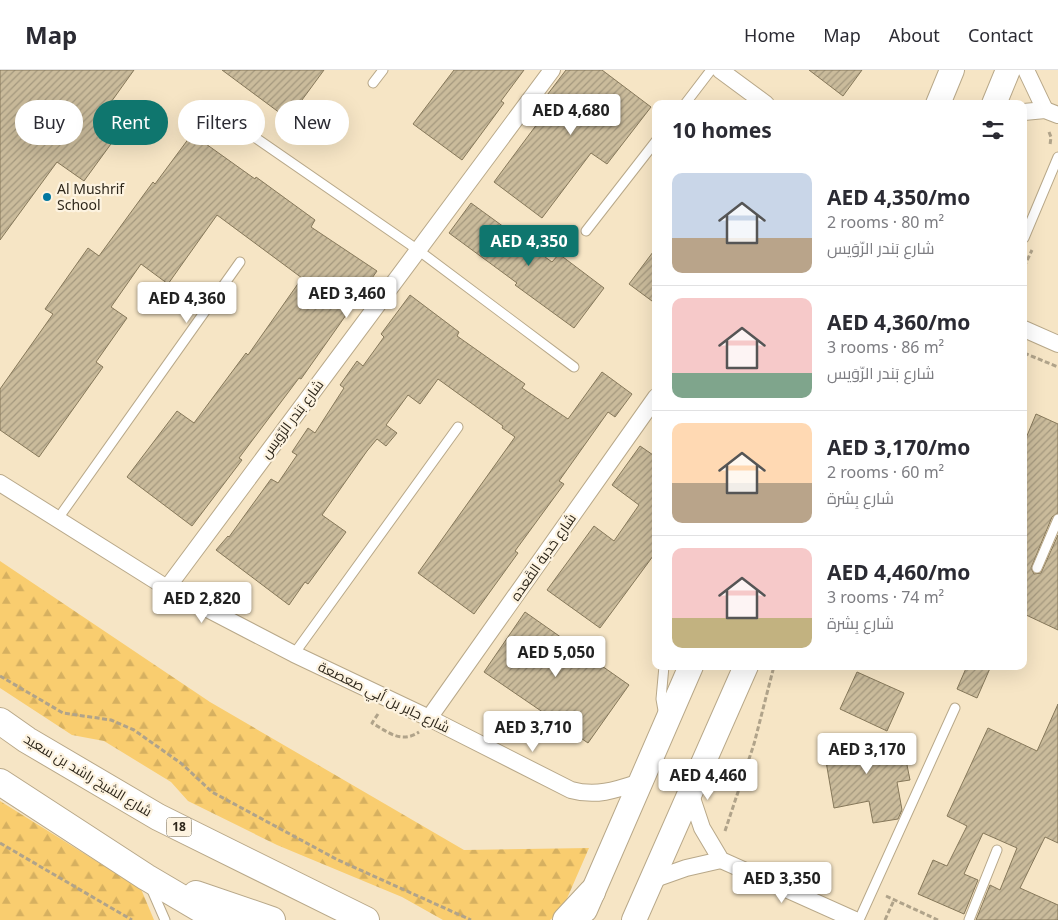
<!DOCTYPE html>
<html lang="en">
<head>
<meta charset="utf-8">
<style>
  :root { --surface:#fff; --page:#f7f7f7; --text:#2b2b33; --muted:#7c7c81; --line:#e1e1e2; --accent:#0f766e }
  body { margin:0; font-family:"Noto Sans",Cairo,sans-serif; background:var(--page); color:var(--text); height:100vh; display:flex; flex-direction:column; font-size:19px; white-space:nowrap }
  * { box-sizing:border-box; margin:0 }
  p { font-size:16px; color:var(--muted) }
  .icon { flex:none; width:28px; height:28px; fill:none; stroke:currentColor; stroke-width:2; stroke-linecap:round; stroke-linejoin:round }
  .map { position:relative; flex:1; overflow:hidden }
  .panel { position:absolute; left:652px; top:30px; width:375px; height:570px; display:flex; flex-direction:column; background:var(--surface); border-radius:10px; box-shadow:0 5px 20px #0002 }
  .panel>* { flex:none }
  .guide { position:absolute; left:15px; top:30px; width:475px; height:45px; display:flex; gap:10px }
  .price { position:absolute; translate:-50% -42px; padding:0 11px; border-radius:5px; background:#fff; color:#222; font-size:16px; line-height:32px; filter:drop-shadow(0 1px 2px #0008) }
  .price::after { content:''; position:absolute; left:50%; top:30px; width:15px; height:11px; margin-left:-8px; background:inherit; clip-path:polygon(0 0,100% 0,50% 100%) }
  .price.selected { background:var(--accent); color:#fff }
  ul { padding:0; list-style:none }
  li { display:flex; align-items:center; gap:15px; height:125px; padding:0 20px }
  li+li { border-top:1px solid var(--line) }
  li span { display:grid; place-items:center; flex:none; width:140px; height:100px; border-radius:10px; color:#555 }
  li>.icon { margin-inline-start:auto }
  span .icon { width:60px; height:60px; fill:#fffc; stroke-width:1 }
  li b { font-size:21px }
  h2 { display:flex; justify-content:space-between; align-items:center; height:60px; padding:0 20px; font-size:21px }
  .pill { padding:0 18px; border-radius:22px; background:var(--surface); box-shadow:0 5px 20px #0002; font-size:18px; line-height:45px }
  .pill.selected { background:var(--accent); color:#fff }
  header { display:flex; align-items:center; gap:30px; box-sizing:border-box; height:70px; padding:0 25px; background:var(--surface); border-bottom:1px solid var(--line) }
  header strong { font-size:24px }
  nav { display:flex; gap:28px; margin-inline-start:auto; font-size:18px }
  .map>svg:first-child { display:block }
  .forest { fill:url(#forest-firs) }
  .building { fill:url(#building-hatch); stroke:#86785a }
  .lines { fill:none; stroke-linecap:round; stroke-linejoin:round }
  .lane-casing { stroke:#b8a889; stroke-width:11 }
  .street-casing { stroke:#b8a889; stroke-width:18 }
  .secondary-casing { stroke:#b8a889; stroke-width:26 }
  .primary-casing { stroke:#b8a889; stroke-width:28 }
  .path { stroke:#b0a38a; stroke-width:3; stroke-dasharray:5 2.5; stroke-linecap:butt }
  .lane { stroke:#fff; stroke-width:9 }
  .street { stroke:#fff; stroke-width:16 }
  .secondary { stroke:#fff; stroke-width:24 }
  .primary { stroke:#fff; stroke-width:26 }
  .poi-dot { fill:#0177a0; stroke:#fdf3e0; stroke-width:2 }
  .labels { text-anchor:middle; stroke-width:4.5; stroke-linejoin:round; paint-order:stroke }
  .shield { fill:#fdf3e0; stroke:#6c6456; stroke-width:1 }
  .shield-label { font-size:12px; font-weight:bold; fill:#2e271b }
  .poi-label { font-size:14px; fill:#2e271b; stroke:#fdf3e0; text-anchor:start }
  .street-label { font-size:14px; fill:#2e271b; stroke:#fdf3e0 }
</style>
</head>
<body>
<header>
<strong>Map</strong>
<nav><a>Home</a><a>Map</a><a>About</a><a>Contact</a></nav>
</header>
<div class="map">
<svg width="1058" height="850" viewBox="0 0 1058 850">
  <defs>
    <pattern id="forest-firs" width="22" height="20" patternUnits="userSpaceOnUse" patternTransform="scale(1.25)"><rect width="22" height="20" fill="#f9cd6f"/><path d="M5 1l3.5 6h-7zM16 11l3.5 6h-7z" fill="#d6b060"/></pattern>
    <pattern id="building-hatch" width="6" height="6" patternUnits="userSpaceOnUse" patternTransform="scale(1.25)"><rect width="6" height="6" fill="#cabb9b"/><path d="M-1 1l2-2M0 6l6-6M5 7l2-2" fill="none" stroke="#a4987e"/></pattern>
  </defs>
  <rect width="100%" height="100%" fill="#f6e5c5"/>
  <g class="forest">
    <path d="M 0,491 L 210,632 L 464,780 L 589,778 L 562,840 L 550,850 L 443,850 L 402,827 L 277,775 L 188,731 L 171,712 L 104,671 L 72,665 L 0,618 Z"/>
    <path d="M 0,731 L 141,819 L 154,850 L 0,850 Z"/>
  </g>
  <g class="building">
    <path d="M 0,0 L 134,0 L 96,53 L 116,67 L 84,111 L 57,92 L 0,170 Z"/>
    <path d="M 222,0 L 324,0 L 288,49 Z"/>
    <path d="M 454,0 L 524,0 L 501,31 L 504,33 L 462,90 L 413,54 Z"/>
    <path d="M 566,0 L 602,0 L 651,37 L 607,94 L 591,83 L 542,148 L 494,112 L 543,46 L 535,41 Z"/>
    <path d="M 809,0 L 862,0 L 843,26 Z"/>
    <path d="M 192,64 L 255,109 L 256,107 L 315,150 L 311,157 L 377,201 L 301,309 L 299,308 L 239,388 L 242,390 L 192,456 L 127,407 L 177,341 L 194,353 L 246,283 L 248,285 L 302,208 L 217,145 L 168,214 L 141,194 L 111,237 L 127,248 L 96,292 L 103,297 L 39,387 L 0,360 L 0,319 L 53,244 L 45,239 L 88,178 L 99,186 L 153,112 L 155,114 Z"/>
    <path d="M 471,133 L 552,192 L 559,184 L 604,218 L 574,258 L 515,215 L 517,213 L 449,163 Z"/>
    <path d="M 656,178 L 656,234 L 629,214 Z"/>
    <path d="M 410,225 L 459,262 L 457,266 L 525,314 L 522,318 L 568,349 L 602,302 L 632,324 L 615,347 L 608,342 L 559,411 L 564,414 L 515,481 L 518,483 L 474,544 L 418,503 L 515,367 L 502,358 L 503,356 L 438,309 L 420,334 L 408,325 L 386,355 L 397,363 L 386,376 L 377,369 L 367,381 L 322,445 L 346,462 L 308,514 L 305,512 L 289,535 L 216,480 L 228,466 L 229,467 L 271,409 L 278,413 L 297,385 L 292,382 L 308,358 L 315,363 L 344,318 L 340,315 L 357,291 L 363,296 L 384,267 L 381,264 Z"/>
    <path d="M 1036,344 L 1058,354 L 1058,443 L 1052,447 L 1031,498 L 1034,504 L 1041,503 L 1058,465 L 1058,560 L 1024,544 L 1024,373 Z"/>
    <path d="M 640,376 L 656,387 L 656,482 L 600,558 L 547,520 L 594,456 L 614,471 L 639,435 L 612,415 Z"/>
    <path d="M 525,542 L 629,615 L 588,673 L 484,602 Z"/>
    <path d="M 967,596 L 991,596 L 977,628 L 957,619 Z"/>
    <path d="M 857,602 L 904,623 L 887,661 L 840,639 Z"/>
    <path d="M 1058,634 L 1058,773 L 1045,767 L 1020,818 L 1058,835 L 1058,850 L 976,850 L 990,815 L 1000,820 L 1017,778 L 983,763 L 964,804 L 978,810 L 964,844 L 918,824 L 933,790 L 947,796 L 967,756 L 947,746 L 988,658 L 1037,681 Z"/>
    <path d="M 885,664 L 878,679 L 903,675 L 910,710 L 897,712 L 902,740 L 898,749 L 873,753 L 869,731 L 834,738 L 823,674 Z"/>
  </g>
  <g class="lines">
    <g class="lane-casing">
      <g id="lane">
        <path d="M 373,13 L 383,0"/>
        <path d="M 685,34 L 711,0"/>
        <path d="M 234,53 L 418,180 L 574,297"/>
        <path d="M 586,161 L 656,71"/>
        <path d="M 1024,168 L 1058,87"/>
        <path d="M 57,450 L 240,192"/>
        <path d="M 1037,498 L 1058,449"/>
        <path d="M 294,584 L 458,357"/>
        <path d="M 664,596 L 661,629 L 664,646"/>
        <path d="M 151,818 L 165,850"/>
        <path d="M 859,850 L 955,638"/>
        <path d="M 969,850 L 997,780"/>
      </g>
    </g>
    <g class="street-casing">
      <g id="street">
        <path d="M 720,0 L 766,34"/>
        <path d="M 1026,0 L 1045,40"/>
        <path d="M 1024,42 L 1045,40 L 1058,45"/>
        <path d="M 1024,259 L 1058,274"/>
        <path d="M 0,413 L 167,518 L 294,584 L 429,648 L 571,720 C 596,727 616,720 640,712"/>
        <path d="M 167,518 L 552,0"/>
        <path d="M 429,648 L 656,327"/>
        <path d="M 690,722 L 702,758 L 721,790 L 855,850"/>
        <path d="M 652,810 L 686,798 L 721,790"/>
      </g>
    </g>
    <g class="secondary-casing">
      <g id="secondary">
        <path d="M 938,34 L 952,0"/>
        <path d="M 994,34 L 1008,0"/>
        <path d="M 585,840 L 691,596"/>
        <path d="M 634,850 L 746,596"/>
      </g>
    </g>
    <g class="primary-casing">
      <g id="primary">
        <path d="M 0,651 L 27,670 L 158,747 L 366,850"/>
        <path d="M 0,712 L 146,807 L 219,850"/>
        <path d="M 196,824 L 272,850"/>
        <path d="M 566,850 L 592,822"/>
      </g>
    </g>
    <g class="path">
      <path d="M 1049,62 L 1051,67 L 1050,75"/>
      <path d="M 1024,197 L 1032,180"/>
      <path d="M 1024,283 L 1058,297"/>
      <path d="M 0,606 L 63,643 L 111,650 L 134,660 L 182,694 L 212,722 L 338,790 L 471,850"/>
      <path d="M 378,644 L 372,653 C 388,662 401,674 419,662"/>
      <path d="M 725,761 L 754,674 L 774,596"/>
      <path d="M 0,773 L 132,850"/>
      <path d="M 886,826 L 938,850"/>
      <path d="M 885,850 L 894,830"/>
    </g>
    <use href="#lane" class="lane"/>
    <use href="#street" class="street"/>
    <use href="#secondary" class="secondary"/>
    <use href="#primary" class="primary"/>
  </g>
  <circle class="poi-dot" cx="47" cy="127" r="5"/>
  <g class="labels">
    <rect class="shield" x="166.5" y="747.5" width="25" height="19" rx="4"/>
    <g class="shield-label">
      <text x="179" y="761">18</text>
    </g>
    <g class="poi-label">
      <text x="57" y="124">Al Mushrif<tspan x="57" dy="16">School</tspan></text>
    </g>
    <g class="street-label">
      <text transform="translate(292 349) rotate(-53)" y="5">شارع بَندر الرّوَيس</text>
      <text transform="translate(543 487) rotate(-55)" y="5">شارع حَدبة القَعده</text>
      <text transform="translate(384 627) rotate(26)" y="5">شارع جابر بن أبي صعصعة</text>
      <text transform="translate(88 705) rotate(31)" y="5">شارع الشيخ راشد بن سعيد</text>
    </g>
  </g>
</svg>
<b class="price" style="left:571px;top:66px">AED 4,680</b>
<b class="price selected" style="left:529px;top:197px">AED 4,350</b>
<b class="price" style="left:347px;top:249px">AED 3,460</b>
<b class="price" style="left:187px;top:254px">AED 4,360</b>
<b class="price" style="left:202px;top:554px">AED 2,820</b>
<b class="price" style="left:556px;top:608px">AED 5,050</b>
<b class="price" style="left:533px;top:683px">AED 3,710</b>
<b class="price" style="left:867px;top:705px">AED 3,170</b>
<b class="price" style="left:708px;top:731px">AED 4,460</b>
<b class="price" style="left:782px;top:834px">AED 3,350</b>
<div class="guide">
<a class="pill">Buy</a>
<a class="pill selected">Rent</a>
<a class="pill">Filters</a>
<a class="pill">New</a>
</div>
<section class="panel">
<h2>10 homes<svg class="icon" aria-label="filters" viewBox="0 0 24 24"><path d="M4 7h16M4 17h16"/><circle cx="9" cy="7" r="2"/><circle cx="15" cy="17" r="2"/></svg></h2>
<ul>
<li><span style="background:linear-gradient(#c9d6e8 65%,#b9a48a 0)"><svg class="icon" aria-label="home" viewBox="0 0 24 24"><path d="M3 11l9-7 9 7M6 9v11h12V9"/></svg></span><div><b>AED 4,350/mo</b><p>2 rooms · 80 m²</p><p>شارع بَندر الرّوَيس</p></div></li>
<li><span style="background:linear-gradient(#f6c9c9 75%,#7fa58c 0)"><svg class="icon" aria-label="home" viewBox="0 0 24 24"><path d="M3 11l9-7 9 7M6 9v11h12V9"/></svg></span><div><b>AED 4,360/mo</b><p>3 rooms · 86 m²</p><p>شارع بَندر الرّوَيس</p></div></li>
<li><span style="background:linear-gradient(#ffd9b3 60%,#b9a48a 0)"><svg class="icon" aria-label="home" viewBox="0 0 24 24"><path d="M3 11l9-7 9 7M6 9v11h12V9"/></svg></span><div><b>AED 3,170/mo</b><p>2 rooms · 60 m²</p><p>شارع بِشرة</p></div></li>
<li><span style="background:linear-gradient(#f6c9c9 70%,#c2b280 0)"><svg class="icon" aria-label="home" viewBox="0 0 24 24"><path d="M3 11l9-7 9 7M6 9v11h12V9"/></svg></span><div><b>AED 4,460/mo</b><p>3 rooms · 74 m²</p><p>شارع بِشرة</p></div></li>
</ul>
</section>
</div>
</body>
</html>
